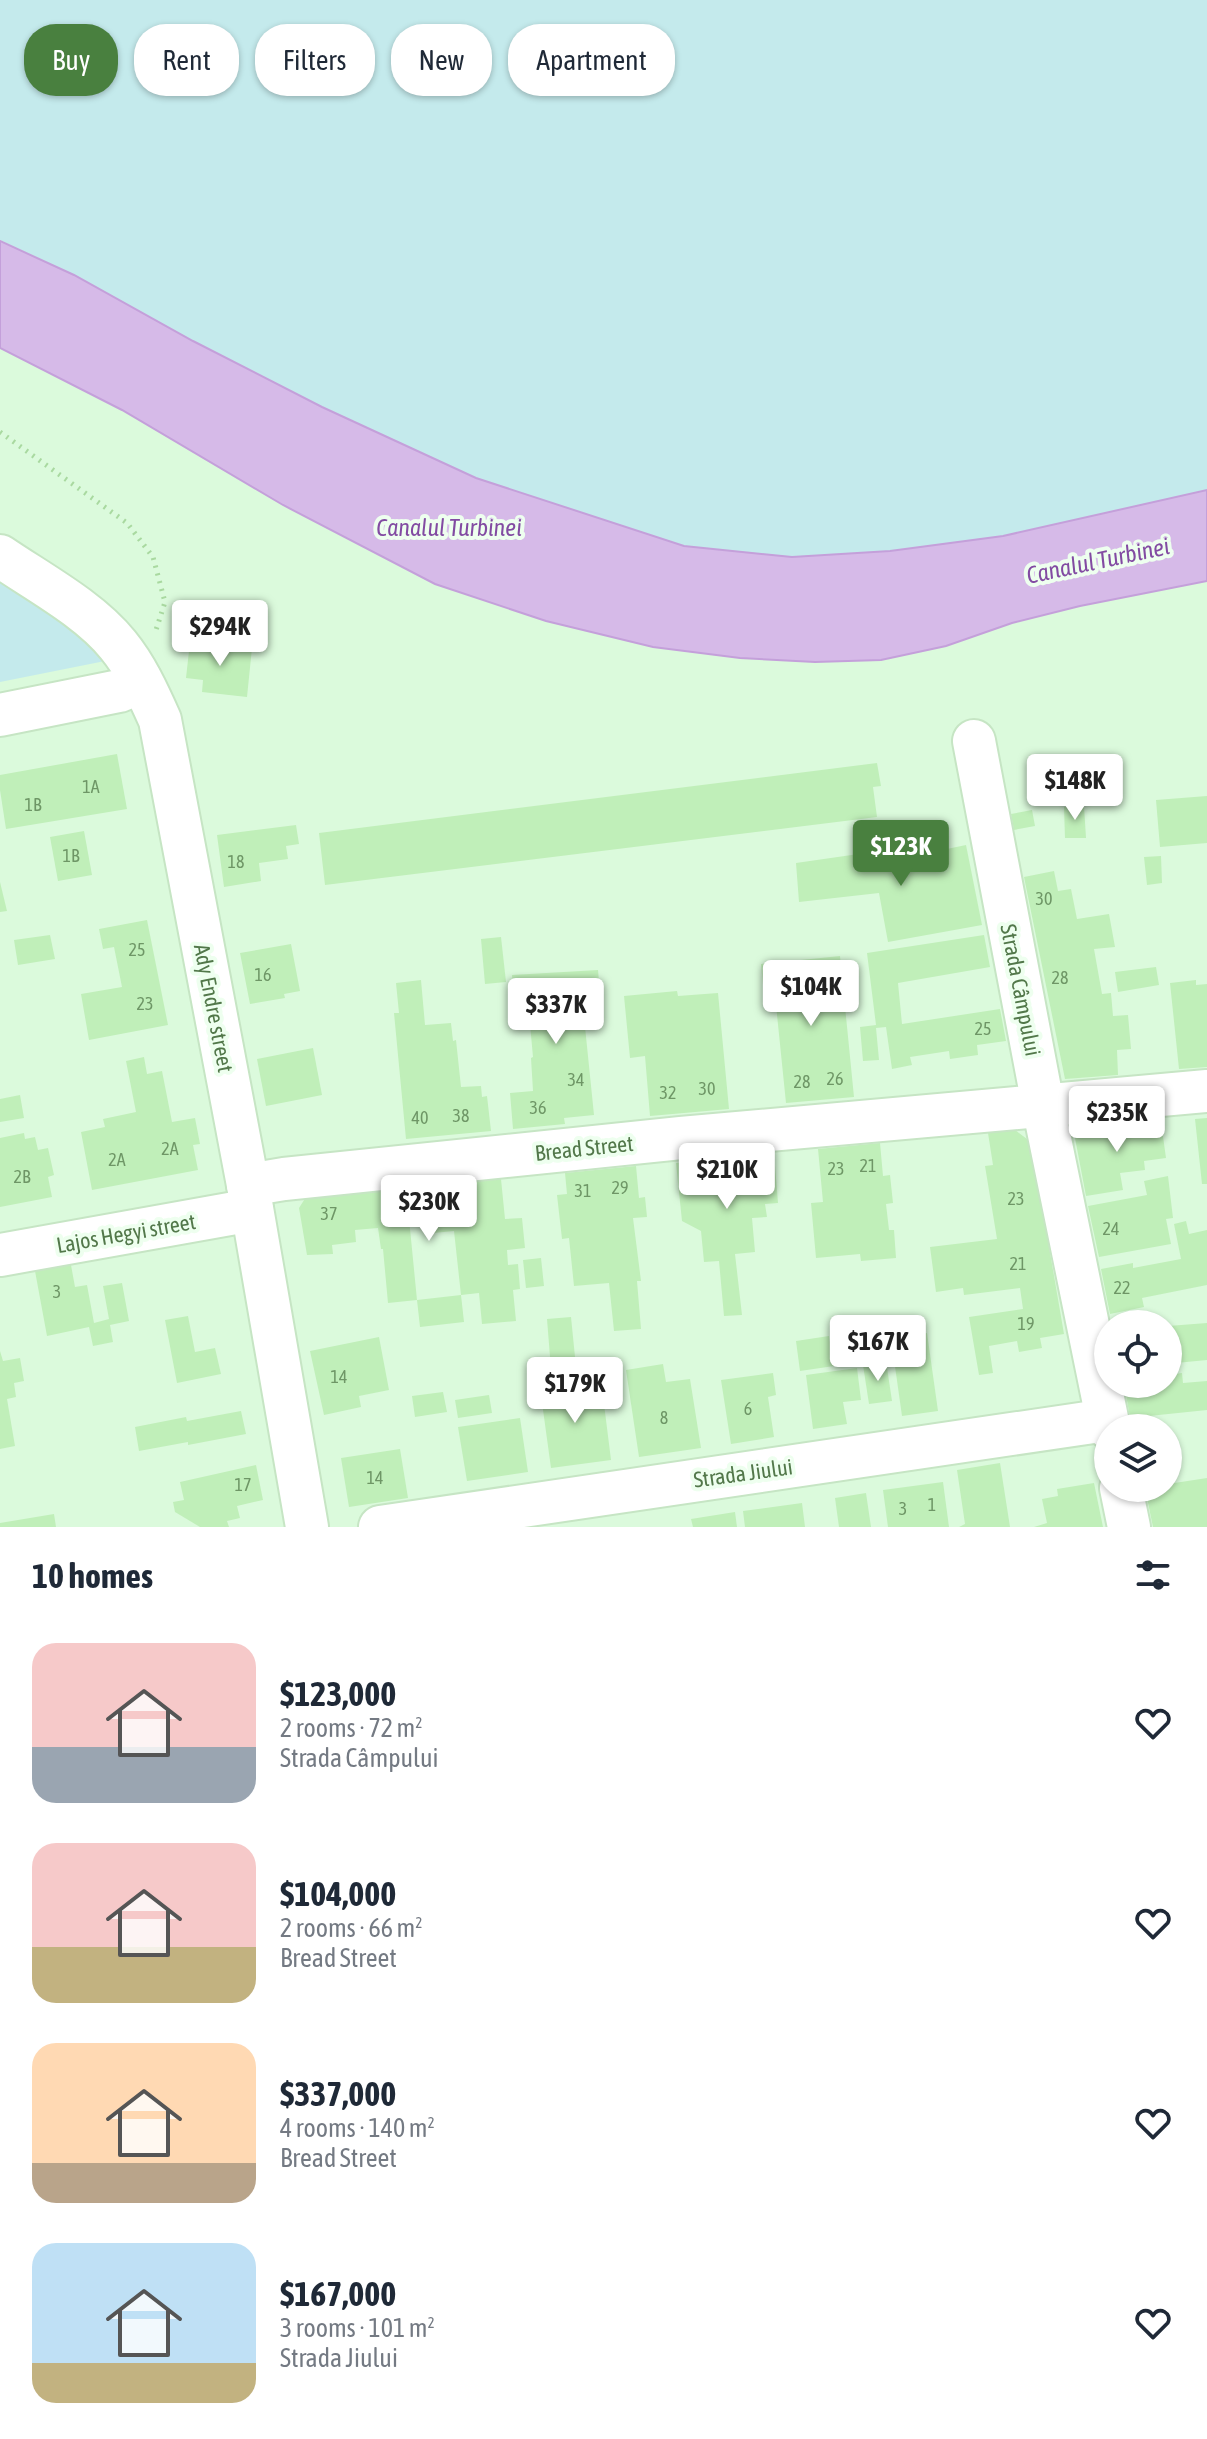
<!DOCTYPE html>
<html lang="en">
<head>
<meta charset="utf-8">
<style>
  :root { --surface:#fff; --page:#f6f6f7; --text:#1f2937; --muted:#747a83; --accent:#49803f }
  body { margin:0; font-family:"Asap Condensed",sans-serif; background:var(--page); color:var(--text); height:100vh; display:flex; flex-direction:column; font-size:30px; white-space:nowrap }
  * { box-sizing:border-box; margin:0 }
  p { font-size:26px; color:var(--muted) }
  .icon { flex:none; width:44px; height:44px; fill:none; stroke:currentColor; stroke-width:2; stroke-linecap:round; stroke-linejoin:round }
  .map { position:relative; height:1527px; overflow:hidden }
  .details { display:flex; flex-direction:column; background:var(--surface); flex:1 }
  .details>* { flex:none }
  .hud { position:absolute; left:24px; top:24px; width:800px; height:72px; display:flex; gap:16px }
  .buttons { position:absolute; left:1094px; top:1310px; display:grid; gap:16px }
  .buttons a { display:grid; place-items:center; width:88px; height:88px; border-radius:50%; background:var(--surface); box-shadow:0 2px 6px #0004; font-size:40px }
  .price { position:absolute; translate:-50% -68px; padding:0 18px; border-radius:8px; background:#fff; color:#222; font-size:26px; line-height:52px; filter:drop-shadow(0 2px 4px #0008) }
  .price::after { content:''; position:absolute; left:50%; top:48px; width:24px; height:18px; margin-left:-12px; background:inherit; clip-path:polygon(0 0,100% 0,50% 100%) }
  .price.active { background:var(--accent); color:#fff }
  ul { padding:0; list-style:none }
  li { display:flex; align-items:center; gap:24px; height:200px; padding:0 32px }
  li span { display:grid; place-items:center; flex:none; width:224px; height:160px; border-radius:24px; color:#555 }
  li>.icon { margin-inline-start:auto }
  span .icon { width:96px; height:96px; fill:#fffc; stroke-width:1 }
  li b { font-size:34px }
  h2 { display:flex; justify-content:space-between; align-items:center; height:96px; padding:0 32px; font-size:34px }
  .tag { padding:0 28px; border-radius:32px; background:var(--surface); box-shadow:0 2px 6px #0004; font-size:28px; line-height:72px }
  .tag.active { background:var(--accent); color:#fff }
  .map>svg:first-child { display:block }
  .residential { fill:#dbfadc; fill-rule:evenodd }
  .green { fill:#c4eaec }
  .water { fill:#d6bae8; stroke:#c4a0da; stroke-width:2 }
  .building { fill:#c0efb9 }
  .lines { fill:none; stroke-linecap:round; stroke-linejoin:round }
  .street-casing { stroke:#c6e5c4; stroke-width:46 }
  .path { stroke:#a9d9a0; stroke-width:5; stroke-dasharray:2 6; stroke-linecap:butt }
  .street { stroke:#fff; stroke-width:42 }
  .labels { text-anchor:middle; stroke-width:8; stroke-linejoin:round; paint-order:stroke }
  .number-label { font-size:18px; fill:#6e9666 }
  .street-label { font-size:22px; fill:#52784a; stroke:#eeffef }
  .water-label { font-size:24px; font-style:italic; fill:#824ba2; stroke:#eeffef }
</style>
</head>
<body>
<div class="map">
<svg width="1207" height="1527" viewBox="0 0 1207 1527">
  <rect width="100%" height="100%" fill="#e7fde9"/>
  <path class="residential" d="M 0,241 L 1003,536 L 1207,490 L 1207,1527 L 0,1527 ZM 1108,1324 L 1168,1324 L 1168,1384 L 1108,1384 ZM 1108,1428 L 1168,1428 L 1168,1488 L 1108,1488 Z"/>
  <g class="green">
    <path d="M 0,0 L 1207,0 L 1207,490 L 1002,536 L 890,551 L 792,557 L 684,546 L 476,478 L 322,407 L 193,341 L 74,275 L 0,240 Z"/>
    <path d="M 0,558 L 110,660 L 0,682 Z"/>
  </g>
  <path class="water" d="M 0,241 L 74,275 L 193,341 L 322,407 L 476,478 L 684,546 L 792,557 L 890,551 L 1003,536 L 1207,490 L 1207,581 L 1080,606 L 1012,623 L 946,646 L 881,660 L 815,662 L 740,658 L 653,647 L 546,621 L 435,584 L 283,505 L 122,410 L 0,348 Z"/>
  <g class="building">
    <path d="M 190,642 L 252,648 L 247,697 L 202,692 L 203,680 L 186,678 Z"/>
    <path d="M 117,754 L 127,809 L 6,829 L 0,790 L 0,775 Z"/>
    <path d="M 877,763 L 881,786 L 873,787 L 877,817 L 325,885 L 319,833 Z"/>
    <path d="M 1207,796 L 1207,843 L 1160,847 L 1156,800 Z"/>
    <path d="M 1084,806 L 1086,838 L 1065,838 L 1064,807 Z"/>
    <path d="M 1032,810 L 1035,826 L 1014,830 L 1011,814 Z"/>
    <path d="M 296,825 L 299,844 L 286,846 L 288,859 L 259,863 L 261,881 L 224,887 L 217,835 Z"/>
    <path d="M 84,831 L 92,875 L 58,881 L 50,837 Z"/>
    <path d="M 921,845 L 923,854 L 966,845 L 982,925 L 888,942 L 879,893 L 799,902 L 796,863 Z"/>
    <path d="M 1161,856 L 1162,883 L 1147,885 L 1144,857 Z"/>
    <path d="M 1054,871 L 1058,891 L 1071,889 L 1077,919 L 1109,914 L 1115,947 L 1094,949 L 1102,994 L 1111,993 L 1113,1016 L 1128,1015 L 1131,1049 L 1117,1050 L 1118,1075 L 1065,1079 L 1024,877 Z"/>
    <path d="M 0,882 L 7,911 L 0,912 Z"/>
    <path d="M 147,920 L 168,1025 L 89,1040 L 81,994 L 122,987 L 114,947 L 103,949 L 99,929 Z"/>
    <path d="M 50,935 L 55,959 L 18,965 L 14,940 Z"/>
    <path d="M 984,935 L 990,967 L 898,983 L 902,1024 L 1000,1009 L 1006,1041 L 977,1045 L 978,1055 L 950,1059 L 949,1051 L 910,1057 L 912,1065 L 892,1069 L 886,1027 L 876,1028 L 879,1060 L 863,1061 L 860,1027 L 876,1025 L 867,953 Z"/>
    <path d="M 501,937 L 506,982 L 485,984 L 481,939 Z"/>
    <path d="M 291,944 L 300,991 L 284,994 L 285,998 L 250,1004 L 240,953 Z"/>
    <path d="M 840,956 L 854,1097 L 786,1103 L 776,1005 L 765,1006 L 761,964 Z"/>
    <path d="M 1156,967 L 1159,985 L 1118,992 L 1115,972 Z"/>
    <path d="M 598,970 L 602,1016 L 584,1017 L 594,1115 L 564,1118 L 565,1124 L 513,1129 L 510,1093 L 533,1091 L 531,1058 L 533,1057 L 529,1013 L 515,1015 L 512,975 Z"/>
    <path d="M 421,980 L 425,1025 L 451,1023 L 453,1041 L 456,1040 L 461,1087 L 481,1086 L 482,1097 L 487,1096 L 491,1131 L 406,1139 L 394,1013 L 399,1013 L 396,983 Z"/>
    <path d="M 1196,980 L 1196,985 L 1207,984 L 1207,1067 L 1179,1069 L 1170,983 Z"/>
    <path d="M 677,991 L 678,996 L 718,993 L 729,1109 L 650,1116 L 645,1056 L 630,1058 L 624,996 Z"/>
    <path d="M 313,1048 L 322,1095 L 266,1106 L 257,1059 Z"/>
    <path d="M 144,1057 L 147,1074 L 162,1071 L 172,1122 L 195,1118 L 200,1144 L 193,1145 L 198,1170 L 92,1190 L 81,1132 L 105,1127 L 103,1119 L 136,1112 L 126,1061 Z"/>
    <path d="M 20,1095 L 24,1118 L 0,1122 L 0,1099 Z"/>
    <path d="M 1207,1118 L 1207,1184 L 1202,1184 L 1195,1119 Z"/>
    <path d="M 1161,1122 L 1166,1158 L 1144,1161 L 1145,1170 L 1120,1173 L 1123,1190 L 1086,1196 L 1075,1138 L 1084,1129 Z"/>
    <path d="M 1015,1130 L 1031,1142 L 1064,1334 L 1040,1338 L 1042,1348 L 1019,1352 L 1017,1341 L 989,1346 L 993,1373 L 979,1375 L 969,1317 L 1023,1309 L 1020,1288 L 964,1295 L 963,1288 L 936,1292 L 930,1247 L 997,1239 L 985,1166 L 993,1165 L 988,1133 Z"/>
    <path d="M 24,1133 L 25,1139 L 35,1137 L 38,1150 L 48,1148 L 54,1175 L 48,1177 L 52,1197 L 0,1207 L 0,1138 Z"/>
    <path d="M 880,1143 L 883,1176 L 890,1175 L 893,1203 L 886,1204 L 889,1230 L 894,1230 L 896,1258 L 861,1261 L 860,1254 L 816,1258 L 811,1203 L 823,1202 L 818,1149 Z"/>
    <path d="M 774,1153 L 778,1203 L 765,1204 L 767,1217 L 752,1218 L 755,1252 L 735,1254 L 742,1315 L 724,1316 L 719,1261 L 704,1262 L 701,1231 L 682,1221 L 676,1163 Z"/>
    <path d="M 636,1166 L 639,1198 L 645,1197 L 647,1217 L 633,1218 L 641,1281 L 637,1281 L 641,1329 L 614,1331 L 609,1283 L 574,1286 L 569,1238 L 562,1239 L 557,1195 L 567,1194 L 565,1173 Z"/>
    <path d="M 1168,1176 L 1173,1218 L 1166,1219 L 1171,1244 L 1099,1257 L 1088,1206 L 1147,1195 L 1144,1181 Z"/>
    <path d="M 501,1179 L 505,1219 L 522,1218 L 525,1248 L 507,1250 L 508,1265 L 518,1264 L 520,1289 L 513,1290 L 516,1321 L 482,1324 L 479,1293 L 461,1295 L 464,1322 L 420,1327 L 417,1300 L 388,1303 L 383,1249 L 381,1249 L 378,1228 L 355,1230 L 356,1242 L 332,1245 L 333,1254 L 307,1255 L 299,1208 L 306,1197 L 406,1188 L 417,1300 L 461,1295 L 454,1231 L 433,1233 L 430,1200 L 440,1200 L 438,1185 Z"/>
    <path d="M 1186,1221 L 1189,1234 L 1207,1230 L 1207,1285 L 1142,1298 L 1144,1307 L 1110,1314 L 1101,1269 L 1133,1263 L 1133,1268 L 1181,1259 L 1174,1224 Z"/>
    <path d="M 541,1258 L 544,1286 L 526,1288 L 523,1260 Z"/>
    <path d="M 71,1265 L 75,1287 L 87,1285 L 94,1323 L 109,1319 L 103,1286 L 122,1283 L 129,1321 L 110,1325 L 113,1342 L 93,1346 L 89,1327 L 47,1336 L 35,1271 Z"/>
    <path d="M 188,1316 L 195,1352 L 215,1348 L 221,1374 L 177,1383 L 165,1320 Z"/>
    <path d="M 571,1317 L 576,1367 L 551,1369 L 547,1319 Z"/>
    <path d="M 1207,1323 L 1207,1360 L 1176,1363 L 1175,1348 L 1168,1349 L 1168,1326 Z"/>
    <path d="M 927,1333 L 938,1411 L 902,1416 L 891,1338 Z"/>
    <path d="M 829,1336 L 834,1366 L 800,1371 L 796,1341 Z"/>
    <path d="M 379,1337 L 389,1390 L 359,1396 L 361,1407 L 324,1415 L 310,1351 Z"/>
    <path d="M 0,1351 L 3,1361 L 20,1358 L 24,1381 L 14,1383 L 16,1397 L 7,1399 L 15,1446 L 0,1449 Z"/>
    <path d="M 886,1361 L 892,1401 L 869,1404 L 863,1365 Z"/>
    <path d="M 663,1364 L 666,1382 L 690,1379 L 701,1448 L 639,1457 L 626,1370 Z"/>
    <path d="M 857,1368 L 861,1400 L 843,1402 L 847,1424 L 813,1429 L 806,1375 Z"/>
    <path d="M 773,1373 L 776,1395 L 768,1397 L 774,1437 L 731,1444 L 721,1380 Z"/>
    <path d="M 1182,1373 L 1183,1383 L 1207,1381 L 1207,1410 L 1149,1416 L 1152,1428 L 1132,1428 L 1124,1384 L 1168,1384 L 1168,1375 Z"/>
    <path d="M 595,1380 L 599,1405 L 604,1404 L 611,1460 L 551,1468 L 540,1388 Z"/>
    <path d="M 443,1392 L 447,1412 L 415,1417 L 412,1396 Z"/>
    <path d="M 489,1395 L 492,1413 L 458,1418 L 455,1400 Z"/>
    <path d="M 241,1411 L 246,1434 L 188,1445 L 188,1442 L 139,1451 L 135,1427 L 186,1417 L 187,1421 Z"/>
    <path d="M 520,1418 L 528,1472 L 467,1481 L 458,1427 Z"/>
    <path d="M 400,1449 L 408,1498 L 349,1507 L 341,1458 Z"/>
    <path d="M 1000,1463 L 1010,1527 L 959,1527 L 965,1524 L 957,1470 Z"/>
    <path d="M 256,1465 L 263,1500 L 237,1506 L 240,1518 L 227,1521 L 229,1527 L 200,1527 L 175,1512 L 173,1502 L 184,1500 L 180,1482 Z"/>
    <path d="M 1207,1478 L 1207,1527 L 1153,1527 L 1145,1488 L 1168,1488 L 1168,1484 Z"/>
    <path d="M 943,1482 L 949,1527 L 888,1527 L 883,1490 Z"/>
    <path d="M 1094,1483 L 1103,1527 L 1034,1527 L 1047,1523 L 1042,1499 L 1058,1496 L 1057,1489 Z"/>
    <path d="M 866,1493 L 871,1527 L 839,1527 L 835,1498 Z"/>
    <path d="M 802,1503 L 805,1527 L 745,1527 L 743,1511 Z"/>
    <path d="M 735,1512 L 737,1527 L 693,1527 L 691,1519 Z"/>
    <path d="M 54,1514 L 56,1527 L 0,1527 L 0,1523 Z"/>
  </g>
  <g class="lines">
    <g class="street-casing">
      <g id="street">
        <path d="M 0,556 C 38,582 89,609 118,645 C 136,667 148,693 160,720 L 248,1185 L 307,1527"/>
        <path d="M 0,715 L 119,691 L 131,686 L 140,679"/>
        <path d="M 974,741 L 1043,1105 L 1109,1428"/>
        <path d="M 248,1185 L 284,1179 L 681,1138 L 1207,1091"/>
        <path d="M 0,1255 L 252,1210"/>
        <path d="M 1121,1488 L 1129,1527"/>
        <path d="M 380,1527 L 1107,1420"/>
      </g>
    </g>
    <path class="path" d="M 0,432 L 127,523 L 153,557 L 165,602 L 156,630"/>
    <use href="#street" class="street"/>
  </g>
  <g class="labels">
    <g class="number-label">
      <text x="91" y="793">1A</text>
      <text x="33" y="811">1B</text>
      <text x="71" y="862">1B</text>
      <text x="236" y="868">18</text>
      <text x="1044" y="905">30</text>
      <text x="137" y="956">25</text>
      <text x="263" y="981">16</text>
      <text x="1060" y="984">28</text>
      <text x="145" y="1010">23</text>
      <text x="983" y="1035">25</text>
      <text x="835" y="1085">26</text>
      <text x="576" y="1086">34</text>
      <text x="802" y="1088">28</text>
      <text x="707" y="1095">30</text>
      <text x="668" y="1099">32</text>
      <text x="538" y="1114">36</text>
      <text x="461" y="1122">38</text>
      <text x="420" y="1124">40</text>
      <text x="170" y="1155">2A</text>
      <text x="117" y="1166">2A</text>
      <text x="868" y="1172">21</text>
      <text x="836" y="1175">23</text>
      <text x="22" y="1183">2B</text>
      <text x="620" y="1194">29</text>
      <text x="583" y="1197">31</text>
      <text x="1016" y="1205">23</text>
      <text x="329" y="1220">37</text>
      <text x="1111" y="1235">24</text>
      <text x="1018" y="1270">21</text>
      <text x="1122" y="1294">22</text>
      <text x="57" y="1298">3</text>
      <text x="1026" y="1330">19</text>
      <text x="339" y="1383">14</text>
      <text x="748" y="1415">6</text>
      <text x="664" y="1424">8</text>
      <text x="375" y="1484">14</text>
      <text x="243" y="1491">17</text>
      <text x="932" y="1511">1</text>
      <text x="903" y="1515">3</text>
    </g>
    <g class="street-label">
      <text transform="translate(1021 990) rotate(79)" y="8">Strada Câmpului</text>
      <text transform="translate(214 1008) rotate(79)" y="8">Ady Endre street</text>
      <text transform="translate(584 1148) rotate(-6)" y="8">Bread Street</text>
      <text transform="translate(126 1233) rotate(-10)" y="8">Lajos Hegyi street</text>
      <text transform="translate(743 1473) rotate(-8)" y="8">Strada Jiului</text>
    </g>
    <g class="water-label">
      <text x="449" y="536">Canalul Turbinei</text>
      <text transform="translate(1098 561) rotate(-12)" y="8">Canalul Turbinei</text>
    </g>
  </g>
</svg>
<div class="buttons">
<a><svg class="icon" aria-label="locate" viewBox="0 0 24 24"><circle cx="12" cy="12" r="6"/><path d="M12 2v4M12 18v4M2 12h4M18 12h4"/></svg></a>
<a><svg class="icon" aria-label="layers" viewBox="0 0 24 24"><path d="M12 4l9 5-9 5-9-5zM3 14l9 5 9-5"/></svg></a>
</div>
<b class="price" style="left:220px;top:668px">$294K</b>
<b class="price" style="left:1075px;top:822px">$148K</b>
<b class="price active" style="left:901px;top:888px">$123K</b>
<b class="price" style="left:811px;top:1028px">$104K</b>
<b class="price" style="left:556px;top:1046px">$337K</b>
<b class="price" style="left:1117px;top:1154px">$235K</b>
<b class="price" style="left:727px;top:1211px">$210K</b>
<b class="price" style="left:429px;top:1243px">$230K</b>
<b class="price" style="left:878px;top:1383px">$167K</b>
<b class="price" style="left:575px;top:1425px">$179K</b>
<div class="hud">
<a class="tag active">Buy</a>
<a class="tag">Rent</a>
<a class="tag">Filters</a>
<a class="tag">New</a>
<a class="tag">Apartment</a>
</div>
</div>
<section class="details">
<h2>10 homes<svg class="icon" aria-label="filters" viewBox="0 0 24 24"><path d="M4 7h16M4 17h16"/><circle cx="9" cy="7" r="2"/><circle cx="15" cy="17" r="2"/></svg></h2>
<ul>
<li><span style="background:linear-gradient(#f6c9c9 65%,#9aa5b1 0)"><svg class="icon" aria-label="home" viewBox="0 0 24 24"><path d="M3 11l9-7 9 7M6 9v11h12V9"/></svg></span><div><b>$123,000</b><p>2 rooms · 72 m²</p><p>Strada Câmpului</p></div><svg class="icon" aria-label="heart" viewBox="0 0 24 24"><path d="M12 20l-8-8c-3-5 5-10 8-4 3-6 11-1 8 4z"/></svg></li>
<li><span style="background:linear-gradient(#f6c9c9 65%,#c2b280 0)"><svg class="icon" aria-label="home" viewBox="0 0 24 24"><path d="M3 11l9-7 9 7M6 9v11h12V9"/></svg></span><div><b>$104,000</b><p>2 rooms · 66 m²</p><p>Bread Street</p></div><svg class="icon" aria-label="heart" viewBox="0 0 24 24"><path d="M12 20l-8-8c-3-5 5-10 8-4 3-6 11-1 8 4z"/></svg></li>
<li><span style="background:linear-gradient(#ffd9b3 75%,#b9a48a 0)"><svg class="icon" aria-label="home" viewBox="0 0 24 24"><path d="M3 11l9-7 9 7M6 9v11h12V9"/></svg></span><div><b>$337,000</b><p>4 rooms · 140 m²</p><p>Bread Street</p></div><svg class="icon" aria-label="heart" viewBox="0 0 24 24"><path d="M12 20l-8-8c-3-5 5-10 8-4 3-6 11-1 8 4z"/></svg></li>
<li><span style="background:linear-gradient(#bfe0f5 75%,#c2b280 0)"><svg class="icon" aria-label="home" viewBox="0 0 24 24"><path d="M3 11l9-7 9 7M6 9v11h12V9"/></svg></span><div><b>$167,000</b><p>3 rooms · 101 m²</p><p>Strada Jiului</p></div><svg class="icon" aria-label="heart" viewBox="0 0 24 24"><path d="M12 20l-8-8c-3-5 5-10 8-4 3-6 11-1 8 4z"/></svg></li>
</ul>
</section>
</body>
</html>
